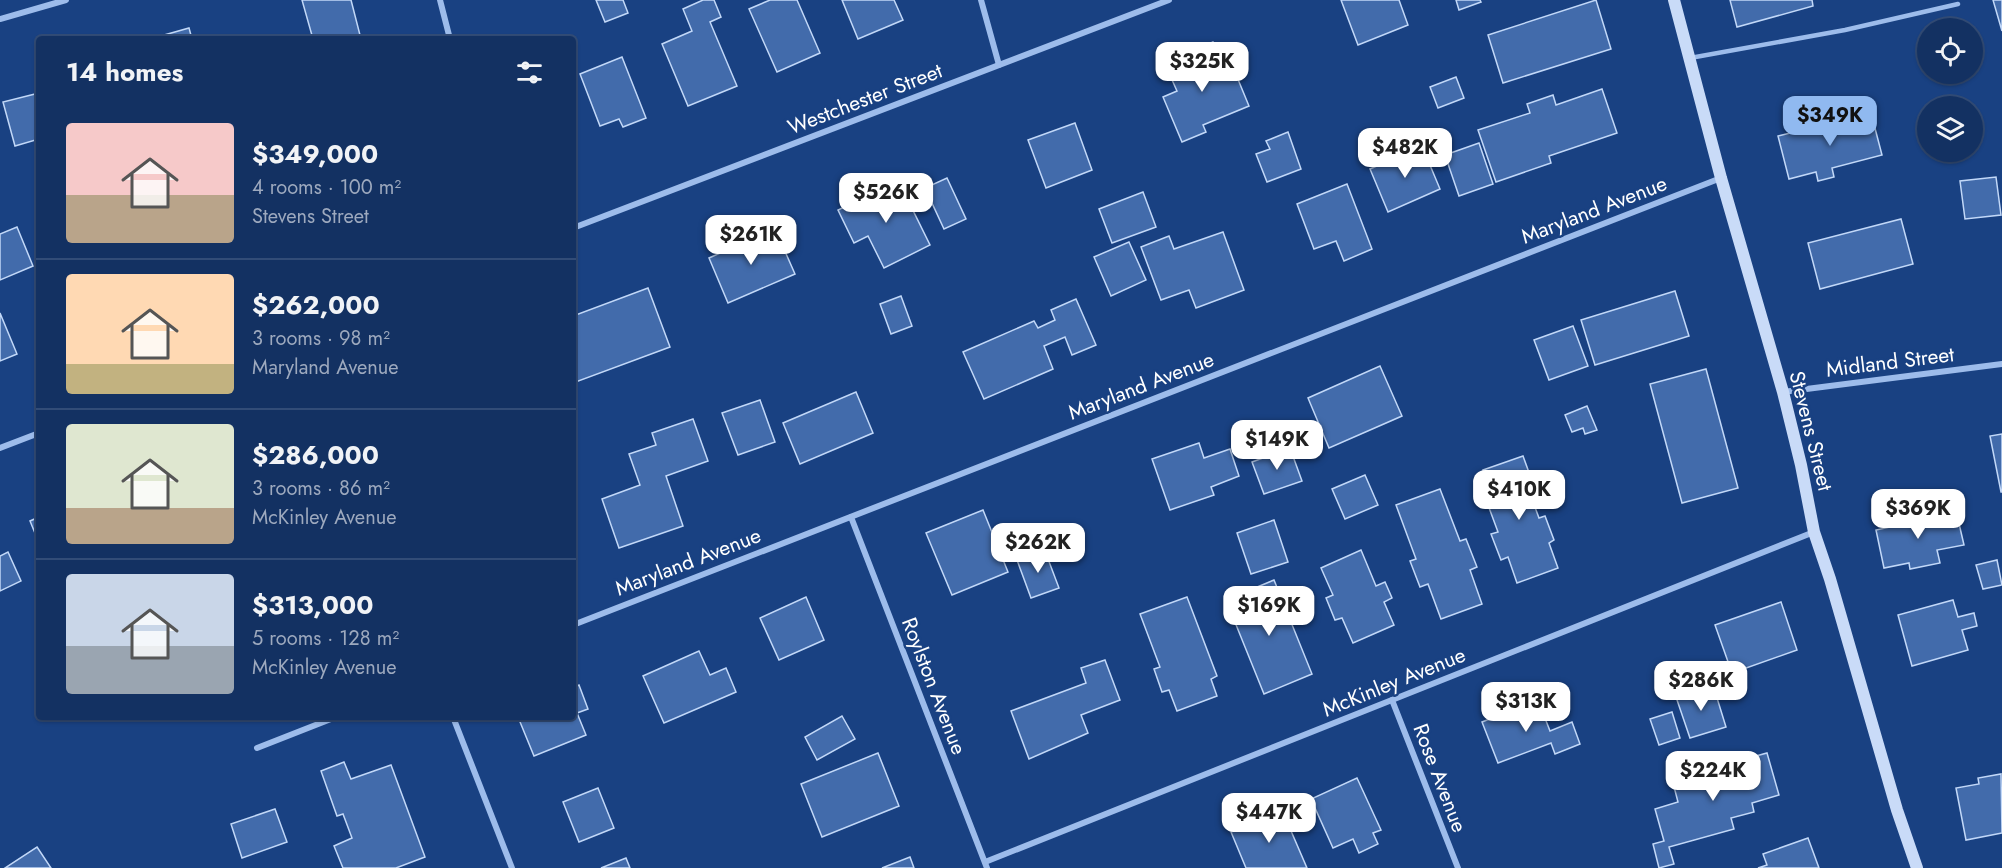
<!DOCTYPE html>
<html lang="en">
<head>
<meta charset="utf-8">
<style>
  :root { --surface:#133162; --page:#203d6b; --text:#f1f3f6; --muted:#9da9be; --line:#324c77; --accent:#90b9f0 }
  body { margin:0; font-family:Jost,sans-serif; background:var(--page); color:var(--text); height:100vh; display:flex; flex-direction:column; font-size:22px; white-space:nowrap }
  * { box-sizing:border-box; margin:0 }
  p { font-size:20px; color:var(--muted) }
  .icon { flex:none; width:33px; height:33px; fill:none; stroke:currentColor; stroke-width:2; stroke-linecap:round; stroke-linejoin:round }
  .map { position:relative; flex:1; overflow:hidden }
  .drawer { position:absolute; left:36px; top:36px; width:540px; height:684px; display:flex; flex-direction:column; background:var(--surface); border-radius:6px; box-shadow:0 2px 4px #0004,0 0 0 2px var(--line) }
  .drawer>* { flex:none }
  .tools { position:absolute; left:1917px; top:18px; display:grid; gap:12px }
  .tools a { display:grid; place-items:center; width:66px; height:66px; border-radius:50%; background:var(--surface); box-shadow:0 2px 4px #0004,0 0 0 2px var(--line); font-size:30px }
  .price { position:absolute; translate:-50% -51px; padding:0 14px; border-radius:12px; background:#fff; color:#222; font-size:20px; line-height:39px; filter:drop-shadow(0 2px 3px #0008) }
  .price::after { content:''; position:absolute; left:50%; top:36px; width:18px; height:14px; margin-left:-9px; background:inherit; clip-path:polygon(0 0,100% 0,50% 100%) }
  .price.active { background:var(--accent); color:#111 }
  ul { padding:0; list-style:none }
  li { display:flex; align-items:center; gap:18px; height:150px; padding:0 30px }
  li+li { border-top:2px solid var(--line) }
  li span { display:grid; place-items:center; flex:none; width:168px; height:120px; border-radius:6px; color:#555 }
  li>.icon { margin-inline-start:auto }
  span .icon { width:72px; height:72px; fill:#fffc; stroke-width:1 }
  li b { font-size:26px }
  h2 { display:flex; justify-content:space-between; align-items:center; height:72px; padding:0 30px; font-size:26px }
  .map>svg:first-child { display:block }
  .building { fill:#426bab; stroke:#c2d8f8; stroke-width:1.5 }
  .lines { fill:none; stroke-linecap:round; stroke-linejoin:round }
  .service { stroke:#9dbceb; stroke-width:4.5 }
  .minor { stroke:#9dbceb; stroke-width:6 }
  .secondary { stroke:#c9dbf8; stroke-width:12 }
  .labels { text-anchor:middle; stroke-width:5; stroke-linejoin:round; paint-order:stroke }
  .street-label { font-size:21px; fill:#fff; stroke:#194182 }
</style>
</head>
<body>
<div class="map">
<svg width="2002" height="868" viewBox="0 0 2002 868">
  <rect width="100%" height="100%" fill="#194182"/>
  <g class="building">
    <path d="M 302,0 L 351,0 L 361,39 L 313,39 Z"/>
    <path d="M 596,0 L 623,0 L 628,13 L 605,22 Z"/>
    <path d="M 703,0 L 714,0 L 721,17 L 710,22 L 737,86 L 688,106 L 662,44 L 692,31 L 683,9 Z"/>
    <path d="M 770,0 L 797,0 L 820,53 L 777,72 L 749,9 Z"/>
    <path d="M 842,0 L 894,0 L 903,20 L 858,39 Z"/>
    <path d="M 1341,0 L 1399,0 L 1408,25 L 1358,45 Z"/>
    <path d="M 1456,0 L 1480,0 L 1481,2 L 1459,10 Z"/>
    <path d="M 1596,0 L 1611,49 L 1503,83 L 1488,35 Z"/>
    <path d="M 1730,0 L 1812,0 L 1813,6 L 1737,27 Z"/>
    <path d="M 1993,0 L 2002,0 L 2002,31 Z"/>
    <path d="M 189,28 L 192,39 L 150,39 Z"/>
    <path d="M 1213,42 L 1229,80 L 1237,77 L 1249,106 L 1203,125 L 1206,132 L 1182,142 L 1163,97 L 1177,91 L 1169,73 L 1184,66 L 1180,56 Z"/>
    <path d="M 622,57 L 646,118 L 623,127 L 619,119 L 600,126 L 580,74 Z"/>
    <path d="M 1456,77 L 1464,98 L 1438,108 L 1430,87 Z"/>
    <path d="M 1602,89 L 1617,133 L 1549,156 L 1551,163 L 1496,182 L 1478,130 L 1530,113 L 1527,104 L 1553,95 L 1556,105 Z"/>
    <path d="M 39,93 L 39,139 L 15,146 L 3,102 Z"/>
    <path d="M 1871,113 L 1882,155 L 1832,168 L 1834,177 L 1818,181 L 1816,172 L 1789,179 L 1778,136 Z"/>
    <path d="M 1075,123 L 1092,170 L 1046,188 L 1028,140 Z"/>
    <path d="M 1288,132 L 1301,169 L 1267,182 L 1256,154 L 1270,149 L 1266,141 Z"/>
    <path d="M 1479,143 L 1493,184 L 1459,196 L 1445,155 Z"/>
    <path d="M 1422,146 L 1440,189 L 1388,212 L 1370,169 Z"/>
    <path d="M 1996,177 L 2001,215 L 1965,219 L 1960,181 Z"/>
    <path d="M 947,178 L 966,219 L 944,229 L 925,188 Z"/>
    <path d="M 898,180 L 930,245 L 884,268 L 868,236 L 854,243 L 838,210 Z"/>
    <path d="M 1347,184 L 1372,249 L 1344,261 L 1336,241 L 1314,249 L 1297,204 Z"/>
    <path d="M 1143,192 L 1156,227 L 1112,243 L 1099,209 Z"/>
    <path d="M 1901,219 L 1913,264 L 1820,289 L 1808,243 Z"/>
    <path d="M 17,227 L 33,266 L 0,280 L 0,234 Z"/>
    <path d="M 776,231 L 795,274 L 728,303 L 709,258 L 727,250 L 724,243 L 742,236 L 746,244 Z"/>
    <path d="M 1223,232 L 1244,290 L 1196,308 L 1189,290 L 1161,300 L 1141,247 L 1169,236 L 1174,249 Z"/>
    <path d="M 1129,242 L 1146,280 L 1111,296 L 1094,257 Z"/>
    <path d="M 648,288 L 670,347 L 573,383 L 573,316 Z"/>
    <path d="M 1675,291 L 1689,336 L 1595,365 L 1581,320 Z"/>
    <path d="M 901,296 L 912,326 L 891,334 L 880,304 Z"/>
    <path d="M 1076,299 L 1096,345 L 1072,355 L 1065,337 L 1044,346 L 1053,369 L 984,399 L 963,352 L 1034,321 L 1038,328 L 1055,320 L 1051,310 Z"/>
    <path d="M 0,313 L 17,354 L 0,361 Z"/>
    <path d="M 1573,326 L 1588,366 L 1549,380 L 1534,340 Z"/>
    <path d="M 1380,366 L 1402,416 L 1329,448 L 1308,398 Z"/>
    <path d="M 1706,369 L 1738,488 L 1682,503 L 1650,384 Z"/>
    <path d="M 856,392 L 873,433 L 800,464 L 783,423 Z"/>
    <path d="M 760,400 L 775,442 L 738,455 L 722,413 Z"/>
    <path d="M 1587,406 L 1597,430 L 1585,434 L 1583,428 L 1572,432 L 1565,415 Z"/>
    <path d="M 693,419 L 708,461 L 666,476 L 683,526 L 619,548 L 602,499 L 640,485 L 629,454 L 656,445 L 652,433 Z"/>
    <path d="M 2002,434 L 2002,492 L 2001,492 L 1990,436 Z"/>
    <path d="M 1199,443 L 1204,458 L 1230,449 L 1239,476 L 1211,487 L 1214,495 L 1170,510 L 1152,459 Z"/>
    <path d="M 1290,448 L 1302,481 L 1264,494 L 1252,462 Z"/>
    <path d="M 1523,456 L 1535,489 L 1529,491 L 1539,518 L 1545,516 L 1554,540 L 1549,543 L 1558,568 L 1517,583 L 1508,557 L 1501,560 L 1491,534 L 1498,532 L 1488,505 L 1494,503 L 1483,470 Z"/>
    <path d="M 1365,475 L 1378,505 L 1345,519 L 1332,489 Z"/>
    <path d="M 1440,489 L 1460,541 L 1466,539 L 1477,567 L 1470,570 L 1482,604 L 1441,619 L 1428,584 L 1420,587 L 1410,561 L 1416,559 L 1396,505 Z"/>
    <path d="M 983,510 L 1008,572 L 952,595 L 926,533 Z"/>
    <path d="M 1925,512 L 1927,521 L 1957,515 L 1964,545 L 1937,550 L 1940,563 L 1910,569 L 1909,563 L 1884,568 L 1876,530 L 1895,526 L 1893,518 Z"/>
    <path d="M 39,517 L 39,543 L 30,521 Z"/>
    <path d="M 1274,520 L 1288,562 L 1251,574 L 1237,533 Z"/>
    <path d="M 1361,550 L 1376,586 L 1385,582 L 1392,598 L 1384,602 L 1394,625 L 1353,643 L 1342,618 L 1335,620 L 1326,598 L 1333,595 L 1321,568 Z"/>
    <path d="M 1045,551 L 1059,588 L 1031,598 L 1017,560 Z"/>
    <path d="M 8,552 L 21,581 L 0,591 L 0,556 Z"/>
    <path d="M 1997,560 L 2002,585 L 1983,589 L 1976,565 Z"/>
    <path d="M 1274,580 L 1312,674 L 1264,694 L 1226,600 Z"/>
    <path d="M 806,597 L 824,640 L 779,660 L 760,618 Z"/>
    <path d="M 1187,597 L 1217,676 L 1211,679 L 1217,696 L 1177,711 L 1169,690 L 1162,692 L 1154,669 L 1160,667 L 1140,614 Z"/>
    <path d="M 1953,600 L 1958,617 L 1974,613 L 1977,626 L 1962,630 L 1968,650 L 1912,666 L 1898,615 Z"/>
    <path d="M 1781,602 L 1797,650 L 1732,673 L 1715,625 Z"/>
    <path d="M 699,651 L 710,675 L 726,668 L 736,692 L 664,723 L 643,676 Z"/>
    <path d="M 1105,660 L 1120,700 L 1081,715 L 1088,733 L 1029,759 L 1011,711 L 1086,683 L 1081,668 Z"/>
    <path d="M 579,685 L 588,709 L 577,713 L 586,735 L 534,756 L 518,717 L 573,717 L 573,688 Z"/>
    <path d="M 1713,685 L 1726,727 L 1690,738 L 1676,697 Z"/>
    <path d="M 1538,700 L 1550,731 L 1572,722 L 1580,744 L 1555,754 L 1551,743 L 1498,763 L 1482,722 Z"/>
    <path d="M 1672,712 L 1680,738 L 1659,745 L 1650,719 Z"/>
    <path d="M 842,716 L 855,739 L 817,760 L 805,737 Z"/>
    <path d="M 878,753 L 899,806 L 822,837 L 801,784 Z"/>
    <path d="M 1767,753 L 1779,795 L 1752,803 L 1754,812 L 1731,818 L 1734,829 L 1669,847 L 1674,864 L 1659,868 L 1653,844 L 1664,841 L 1655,809 L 1678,802 L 1672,779 Z"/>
    <path d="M 344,762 L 351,779 L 391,765 L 425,857 L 396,868 L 343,868 L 334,846 L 352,838 L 343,814 L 337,816 L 321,771 Z"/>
    <path d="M 2001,774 L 2002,833 L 1966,840 L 1956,788 L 1979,784 L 1978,778 Z"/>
    <path d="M 1357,778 L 1381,830 L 1373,833 L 1378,844 L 1359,853 L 1353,839 L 1333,848 L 1311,799 Z"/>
    <path d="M 598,788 L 614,828 L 579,842 L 563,802 Z"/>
    <path d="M 275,809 L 287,842 L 242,858 L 231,824 Z"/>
    <path d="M 1282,810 L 1307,868 L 1246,868 L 1231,832 Z"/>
    <path d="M 1808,838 L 1819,868 L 1758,868 L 1767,865 L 1763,854 Z"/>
    <path d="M 37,847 L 51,868 L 5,868 Z"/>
    <path d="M 910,857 L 914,868 L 882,868 Z"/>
    <path d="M 626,858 L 630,868 L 601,868 Z"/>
  </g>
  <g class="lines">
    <path class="service" d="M 1690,58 L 1845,30 L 1958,4"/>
    <g class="minor">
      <path d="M 440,0 L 450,39"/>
      <path d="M 981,0 L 999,65"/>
      <path d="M 0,19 L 66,0"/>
      <path d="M 573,228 L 1169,0"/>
      <path d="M 1783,392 L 2002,364"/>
      <path d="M 0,448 L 39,433"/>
      <path d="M 851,517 L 987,868"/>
      <path d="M 573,625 L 1721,178"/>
      <path d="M 1392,700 L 1458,868"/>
      <path d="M 453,717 L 512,868"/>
      <path d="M 257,748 L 336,717"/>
      <path d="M 985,862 L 1814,532"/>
    </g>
    <path class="secondary" d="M 1674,0 L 1721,178 L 1783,392 L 1801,465 L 1814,532 L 1830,579 L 1897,810 L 1917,868"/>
  </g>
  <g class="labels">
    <g class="street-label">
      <text transform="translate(865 99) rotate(-21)" y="7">Westchester Street</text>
      <text transform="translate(1594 210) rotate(-21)" y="7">Maryland Avenue</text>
      <text transform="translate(1890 362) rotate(-7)" y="7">Midland Street</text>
      <text transform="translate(1141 386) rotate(-21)" y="7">Maryland Avenue</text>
      <text transform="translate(1811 431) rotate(76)" y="7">Stevens Street</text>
      <text transform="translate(688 562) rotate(-21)" y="7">Maryland Avenue</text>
      <text transform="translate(1394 682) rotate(-22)" y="7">McKinley Avenue</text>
      <text transform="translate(934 686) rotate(69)" y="7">Roylston Avenue</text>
      <text transform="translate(1440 778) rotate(69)" y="7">Rose Avenue</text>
    </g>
  </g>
</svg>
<div class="tools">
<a><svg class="icon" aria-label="locate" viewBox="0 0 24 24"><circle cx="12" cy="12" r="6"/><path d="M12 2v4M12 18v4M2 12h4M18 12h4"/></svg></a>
<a><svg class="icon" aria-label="layers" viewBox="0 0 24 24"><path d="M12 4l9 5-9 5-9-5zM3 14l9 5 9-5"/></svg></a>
</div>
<b class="price" style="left:1202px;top:93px">$325K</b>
<b class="price active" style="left:1830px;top:147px">$349K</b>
<b class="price" style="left:1405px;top:179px">$482K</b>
<b class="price" style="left:886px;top:224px">$526K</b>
<b class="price" style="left:751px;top:266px">$261K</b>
<b class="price" style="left:1277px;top:471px">$149K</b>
<b class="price" style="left:1519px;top:521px">$410K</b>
<b class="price" style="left:1918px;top:540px">$369K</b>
<b class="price" style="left:1038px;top:574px">$262K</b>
<b class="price" style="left:1269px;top:637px">$169K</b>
<b class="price" style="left:1701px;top:712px">$286K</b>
<b class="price" style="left:1526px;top:733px">$313K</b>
<b class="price" style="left:1713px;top:802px">$224K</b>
<b class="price" style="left:1269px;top:844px">$447K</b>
<section class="drawer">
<h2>14 homes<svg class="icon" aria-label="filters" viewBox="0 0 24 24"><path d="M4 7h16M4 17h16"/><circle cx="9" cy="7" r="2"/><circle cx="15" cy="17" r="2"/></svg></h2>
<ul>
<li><span style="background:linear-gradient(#f6c9c9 60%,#b9a48a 0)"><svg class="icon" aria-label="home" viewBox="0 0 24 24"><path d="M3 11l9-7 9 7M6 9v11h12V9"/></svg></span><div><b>$349,000</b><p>4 rooms · 100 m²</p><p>Stevens Street</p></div></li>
<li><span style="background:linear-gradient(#ffd9b3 75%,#c2b280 0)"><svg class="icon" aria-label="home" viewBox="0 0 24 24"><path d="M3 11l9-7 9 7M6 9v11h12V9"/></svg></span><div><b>$262,000</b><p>3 rooms · 98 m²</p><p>Maryland Avenue</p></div></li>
<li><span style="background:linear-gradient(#dfe7d0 70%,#b9a48a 0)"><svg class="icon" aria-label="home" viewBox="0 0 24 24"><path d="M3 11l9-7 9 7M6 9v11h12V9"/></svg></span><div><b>$286,000</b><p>3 rooms · 86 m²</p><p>McKinley Avenue</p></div></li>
<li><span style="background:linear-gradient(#c9d6e8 60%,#9aa5b1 0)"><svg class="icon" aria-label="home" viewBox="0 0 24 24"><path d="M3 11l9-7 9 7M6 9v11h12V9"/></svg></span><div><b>$313,000</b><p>5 rooms · 128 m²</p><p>McKinley Avenue</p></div></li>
</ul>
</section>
</div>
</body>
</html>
